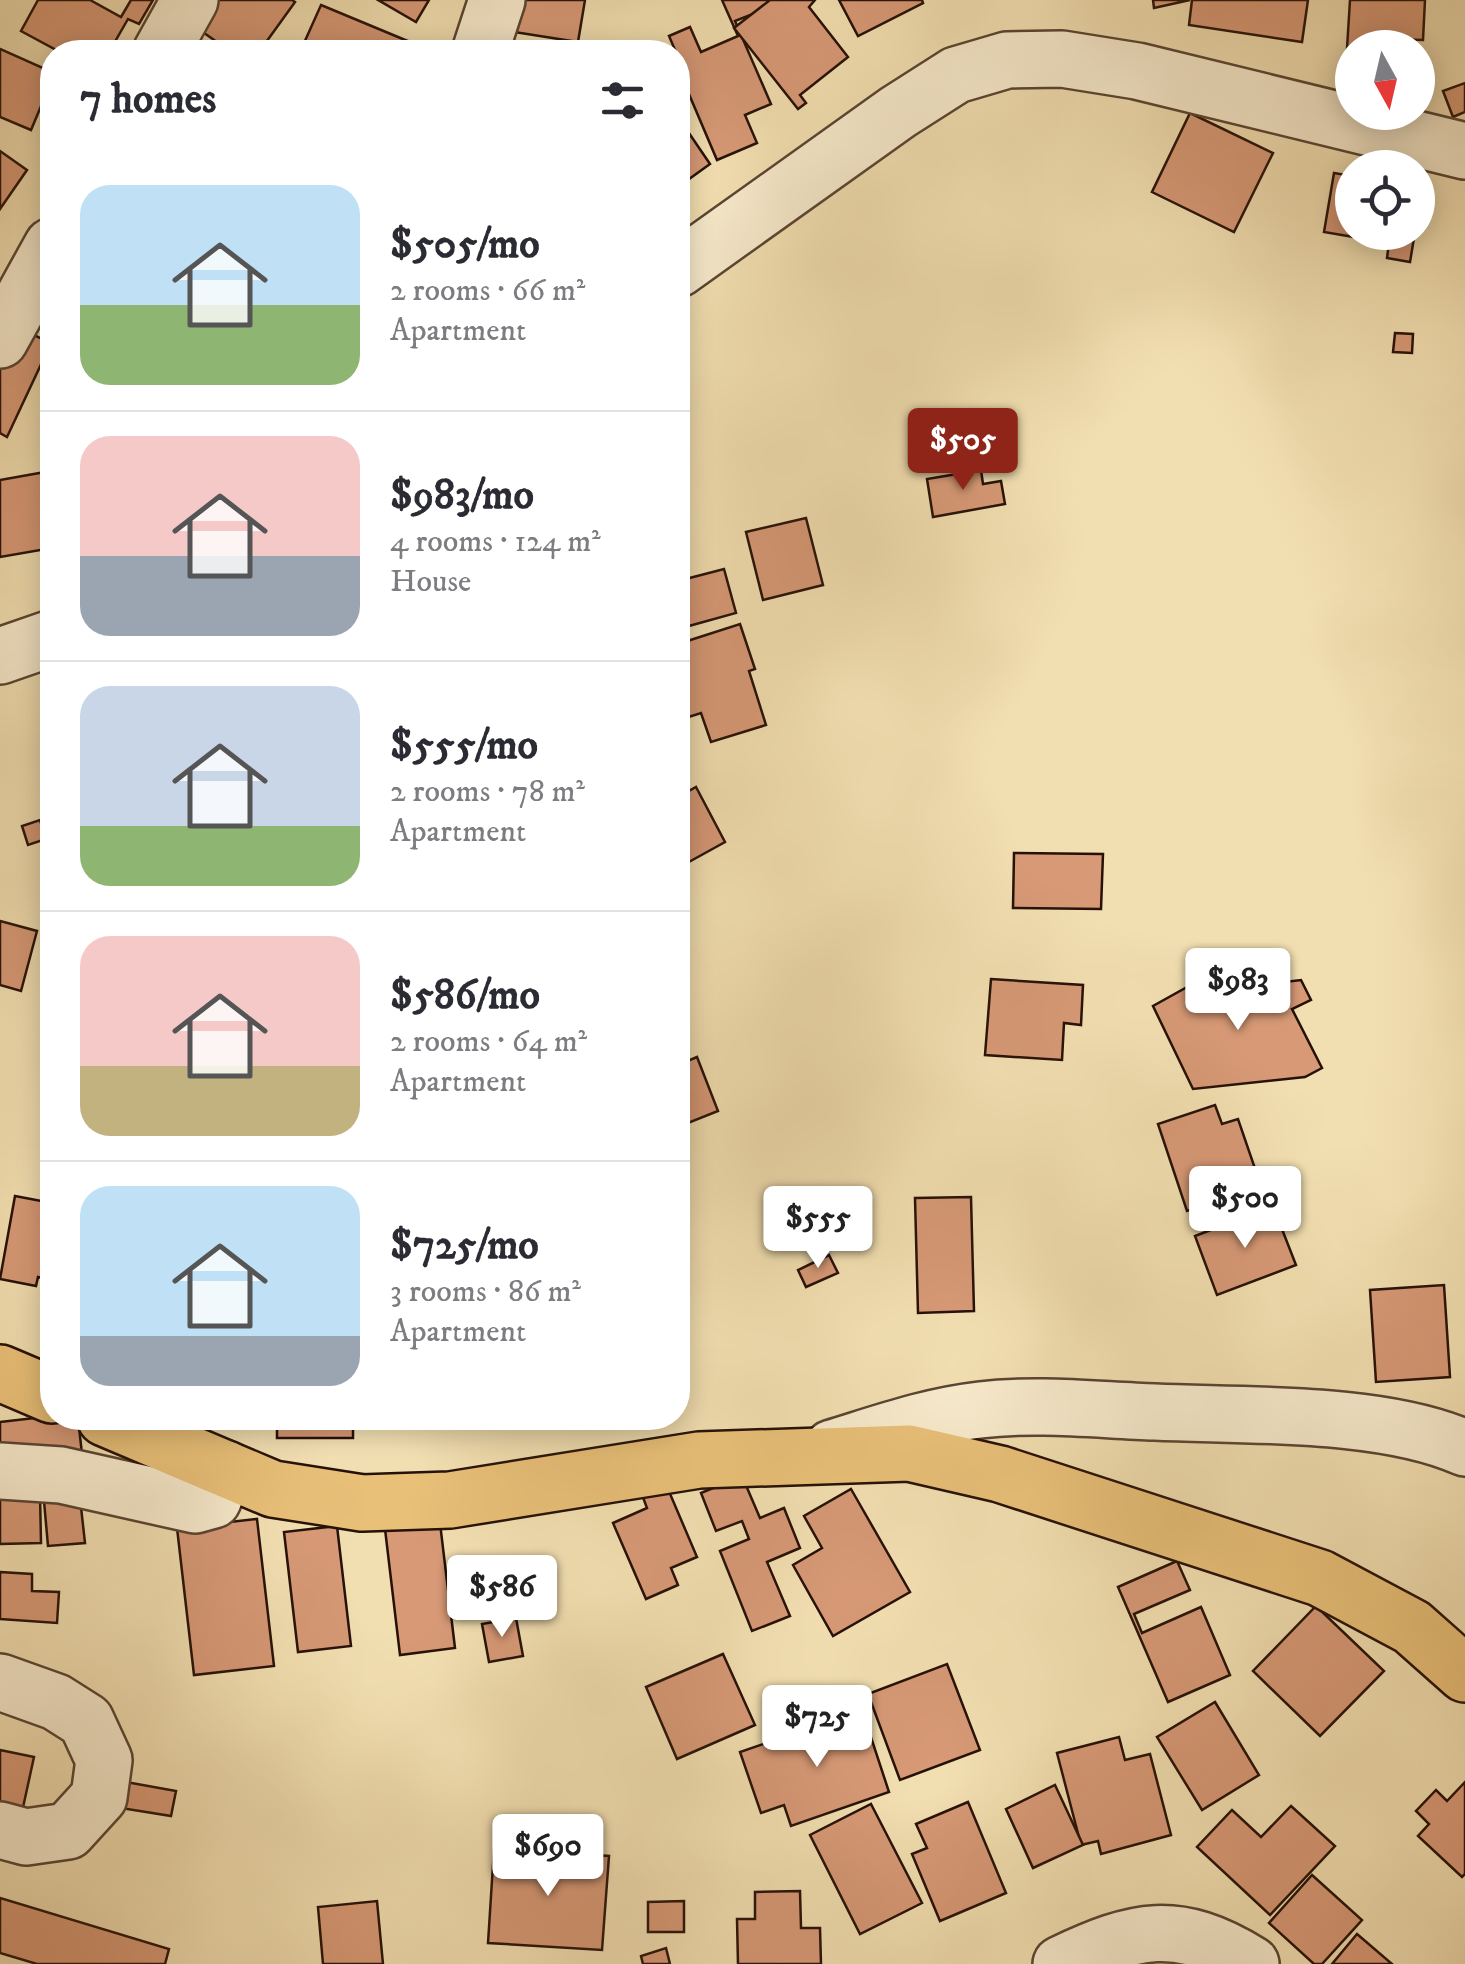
<!DOCTYPE html>
<html lang="en">
<head>
<meta charset="utf-8">
<style>
  :root { --surface:#fff; --page:#f2f2f3; --text:#2b2b33; --muted:#7c7c81; --line:#e1e1e2; --accent:#8f2418 }
  body { margin:0; font-family:"IM FELL DW Pica",serif; background:var(--page); color:var(--text); height:100vh; display:flex; flex-direction:column; font-size:38px; white-space:nowrap }
  * { box-sizing:border-box; margin:0 }
  p { font-size:32px; color:var(--muted) }
  .icon { flex:none; width:55px; height:55px; fill:none; stroke:currentColor; stroke-width:2; stroke-linecap:round; stroke-linejoin:round }
  .map { position:relative; flex:1; overflow:hidden }
  .drawer { position:absolute; left:40px; top:40px; width:650px; height:1390px; display:flex; flex-direction:column; background:var(--surface); border-radius:40px; box-shadow:0 5px 25px #0003 }
  .drawer>* { flex:none }
  .needle { width:65px; rotate:172deg }
  .controls { position:absolute; left:1335px; top:30px; display:grid; gap:20px }
  .controls a { display:grid; place-items:center; width:100px; height:100px; border-radius:50%; background:var(--surface); box-shadow:0 5px 25px #0003; font-size:50px }
  .price { position:absolute; translate:-50% -85px; padding:0 22px; border-radius:10px; background:#fff; color:#222; font-size:32px; line-height:65px; filter:drop-shadow(0 2px 5px #0008) }
  .price::after { content:''; position:absolute; left:50%; top:60px; width:30px; height:22px; margin-left:-15px; background:inherit; clip-path:polygon(0 0,100% 0,50% 100%) }
  .price.active { background:var(--accent); color:#fff }
  ul { padding:0; list-style:none }
  li { display:flex; align-items:center; gap:30px; height:250px; padding:0 40px }
  li+li { border-top:2px solid var(--line) }
  li span { display:grid; place-items:center; flex:none; width:280px; height:200px; border-radius:30px; color:#555 }
  li>.icon { margin-inline-start:auto }
  span .icon { width:120px; height:120px; fill:#fffc; stroke-width:1 }
  li b { font-size:42px }
  h2 { display:flex; justify-content:space-between; align-items:center; height:120px; padding:0 40px; font-size:42px }
  .map>svg:first-child { display:block }
  .building { fill:#d79976; stroke:#261108; stroke-width:2.5 }
  .lines { fill:none; stroke-linecap:round; stroke-linejoin:round }
  .minor-casing { stroke:#594432; stroke-width:60 }
  .major-casing { stroke:#261108; stroke-width:60 }
  .minor { stroke:#f7eacc; stroke-width:55 }
  .major { stroke:#e9c078; stroke-width:55 }
</style>
</head>
<body>
<div class="map">
<svg width="1465" height="1964" viewBox="0 0 1465 1964">
  <rect width="100%" height="100%" fill="#f2dfb1"/>
  <filter id="stains"><feTurbulence type="fractalNoise" baseFrequency=".002" numOctaves="4"/><feColorMatrix values="0 0 0 0 .2 0 0 0 0 .09 0 0 0 0 .02 0 0 0 .5 -.17"/></filter>
  <radialGradient id="worn" r=".72"><stop offset=".6" stop-color="#630" stop-opacity="0"/><stop offset="1" stop-color="#630" stop-opacity=".3"/></radialGradient>
  <g class="building">
    <path d="M 38,0 L 90,0 L 121,17 L 131,0 L 153,0 L 139,24 L 128,19 L 109,52 L 60,52 L 21,31 Z"/>
    <path d="M 207,0 L 292,0 L 295,2 L 259,52 L 231,52 L 190,23 Z"/>
    <path d="M 378,0 L 429,0 L 416,22 Z"/>
    <path d="M 494,0 L 585,0 L 578,42 L 489,28 Z"/>
    <path d="M 722,0 L 770,0 L 773,6 L 735,21 L 771,104 L 745,115 L 757,143 L 717,160 L 680,73 L 684,71 L 669,36 L 690,27 L 701,52 L 738,36 Z"/>
    <path d="M 770,0 L 815,0 L 809,7 L 848,57 L 800,95 L 806,103 L 798,109 L 734,28 Z"/>
    <path d="M 839,0 L 922,0 L 923,3 L 858,36 Z"/>
    <path d="M 1153,0 L 1190,0 L 1154,8 Z"/>
    <path d="M 1192,0 L 1308,0 L 1302,42 L 1189,25 Z"/>
    <path d="M 1350,0 L 1425,0 L 1423,40 L 1393,39 L 1393,48 L 1352,48 L 1352,81 L 1345,81 Z"/>
    <path d="M 321,5 L 410,42 L 405,52 L 300,52 Z"/>
    <path d="M 0,49 L 52,72 L 52,80 L 31,130 L 0,117 Z"/>
    <path d="M 1465,83 L 1465,112 L 1453,117 L 1443,91 Z"/>
    <path d="M 1190,113 L 1273,153 L 1234,232 L 1152,192 Z"/>
    <path d="M 678,117 L 710,164 L 678,187 Z"/>
    <path d="M 0,151 L 27,170 L 0,209 Z"/>
    <path d="M 1334,173 L 1352,176 L 1352,232 L 1415,232 L 1410,262 L 1387,258 L 1389,243 L 1324,232 Z"/>
    <path d="M 0,319 L 51,343 L 7,437 L 0,433 Z"/>
    <path d="M 1395,333 L 1413,334 L 1412,353 L 1393,352 Z"/>
    <path d="M 981,470 L 983,484 L 1001,481 L 1005,504 L 933,517 L 927,479 Z"/>
    <path d="M 45,472 L 52,515 L 52,548 L 0,557 L 0,480 Z"/>
    <path d="M 806,518 L 823,585 L 763,600 L 746,532 Z"/>
    <path d="M 724,569 L 736,613 L 678,629 L 678,581 Z"/>
    <path d="M 740,624 L 755,669 L 749,671 L 766,725 L 711,742 L 701,713 L 679,720 L 678,644 Z"/>
    <path d="M 696,787 L 725,842 L 678,868 L 678,797 Z"/>
    <path d="M 40,820 L 46,839 L 28,845 L 22,826 Z"/>
    <path d="M 1014,853 L 1103,854 L 1101,909 L 1013,908 Z"/>
    <path d="M 0,921 L 37,931 L 21,991 L 0,985 Z"/>
    <path d="M 1227,974 L 1239,996 L 1259,985 L 1301,980 L 1311,1000 L 1292,1009 L 1322,1068 L 1305,1077 L 1193,1089 L 1153,1006 L 1189,986 L 1207,985 Z"/>
    <path d="M 991,979 L 1083,985 L 1081,1025 L 1064,1023 L 1062,1060 L 985,1055 Z"/>
    <path d="M 697,1057 L 718,1111 L 678,1127 L 678,1065 Z"/>
    <path d="M 1215,1105 L 1222,1124 L 1238,1119 L 1261,1186 L 1187,1211 L 1158,1124 Z"/>
    <path d="M 15,1196 L 52,1203 L 52,1280 L 38,1277 L 36,1286 L 0,1279 Z"/>
    <path d="M 971,1197 L 974,1311 L 918,1313 L 915,1198 Z"/>
    <path d="M 1273,1206 L 1296,1265 L 1217,1295 L 1195,1236 Z"/>
    <path d="M 829,1255 L 838,1273 L 806,1287 L 798,1270 Z"/>
    <path d="M 1444,1285 L 1450,1377 L 1376,1382 L 1370,1290 Z"/>
    <path d="M 52,1416 L 78,1418 L 82,1454 L 0,1463 L 0,1422 Z"/>
    <rect x="277" y="1418" width="76" height="20"/>
    <path d="M 742,1476 L 760,1518 L 784,1508 L 800,1548 L 767,1562 L 790,1616 L 752,1631 L 720,1551 L 749,1539 L 742,1521 L 716,1531 L 701,1493 Z"/>
    <path d="M 665,1482 L 697,1557 L 671,1568 L 678,1585 L 646,1599 L 613,1523 L 647,1508 L 641,1492 Z"/>
    <path d="M 851,1489 L 910,1592 L 833,1636 L 793,1565 L 822,1548 L 804,1516 Z"/>
    <path d="M 0,1494 L 40,1494 L 41,1543 L 0,1544 Z"/>
    <path d="M 80,1498 L 85,1543 L 48,1546 L 44,1501 Z"/>
    <path d="M 257,1519 L 274,1666 L 194,1675 L 177,1528 Z"/>
    <path d="M 440,1523 L 455,1648 L 400,1655 L 385,1529 Z"/>
    <path d="M 337,1526 L 351,1646 L 298,1652 L 284,1532 Z"/>
    <path d="M 1177,1561 L 1190,1590 L 1134,1614 L 1142,1633 L 1201,1607 L 1230,1675 L 1168,1702 L 1118,1587 Z"/>
    <path d="M 0,1572 L 32,1574 L 32,1591 L 59,1592 L 57,1623 L 0,1619 Z"/>
    <path d="M 1316,1606 L 1384,1671 L 1320,1736 L 1253,1671 Z"/>
    <path d="M 516,1618 L 523,1656 L 489,1662 L 482,1624 Z"/>
    <path d="M 723,1654 L 755,1725 L 677,1759 L 646,1687 Z"/>
    <path d="M 947,1664 L 980,1750 L 900,1780 L 868,1694 Z"/>
    <path d="M 1215,1702 L 1259,1775 L 1202,1810 L 1157,1737 Z"/>
    <path d="M 862,1710 L 889,1792 L 791,1826 L 784,1805 L 761,1813 L 740,1752 Z"/>
    <path d="M 1119,1737 L 1125,1760 L 1150,1754 L 1171,1835 L 1101,1854 L 1098,1841 L 1081,1845 L 1057,1753 Z"/>
    <path d="M 0,1750 L 34,1757 L 22,1812 L 0,1807 Z"/>
    <path d="M 126,1782 L 176,1791 L 171,1816 L 121,1808 Z"/>
    <path d="M 1465,1782 L 1465,1874 L 1462,1877 L 1418,1836 L 1429,1824 L 1416,1811 L 1436,1790 L 1447,1801 Z"/>
    <path d="M 1055,1785 L 1083,1845 L 1033,1868 L 1006,1809 Z"/>
    <path d="M 968,1802 L 1006,1893 L 940,1921 L 912,1854 L 927,1848 L 916,1824 Z"/>
    <path d="M 871,1804 L 922,1903 L 860,1934 L 810,1835 Z"/>
    <path d="M 1291,1806 L 1335,1846 L 1270,1915 L 1197,1847 L 1232,1810 L 1261,1837 Z"/>
    <path d="M 494,1849 L 609,1856 L 602,1950 L 488,1943 Z"/>
    <path d="M 1312,1875 L 1362,1920 L 1322,1964 L 1314,1964 L 1269,1923 Z"/>
    <path d="M 800,1891 L 801,1928 L 820,1928 L 821,1964 L 738,1964 L 737,1919 L 755,1919 L 755,1892 Z"/>
    <path d="M 0,1898 L 169,1949 L 165,1964 L 37,1964 L 0,1953 Z"/>
    <path d="M 377,1901 L 383,1964 L 323,1964 L 318,1907 Z"/>
    <path d="M 684,1901 L 684,1932 L 648,1932 L 648,1902 Z"/>
    <path d="M 1357,1934 L 1392,1964 L 1332,1964 Z"/>
    <path d="M 666,1948 L 670,1964 L 643,1964 L 641,1956 Z"/>
  </g>
  <g class="lines">
    <g class="minor-casing">
      <g id="minor">
        <path d="M 161,52 L 190,0"/>
        <path d="M 480,52 L 497,0"/>
        <path d="M 678,269 L 898,112 L 956,75 L 1007,60 L 1062,59 L 1137,71 L 1465,151"/>
        <path d="M 0,340 L 52,246"/>
        <path d="M 0,656 L 52,638"/>
        <path d="M 832,1448 C 881,1433 928,1416 980,1410 C 1037,1403 1097,1410 1155,1412 C 1246,1416 1383,1411 1465,1448"/>
        <path d="M 0,1471 L 61,1475 L 195,1505 L 213,1500 L 226,1469"/>
        <path d="M 0,1682 L 56,1702 L 86,1721 L 104,1760 L 99,1797 L 68,1831 L 26,1837 L 0,1830"/>
        <path d="M 1061,1964 C 1135,1929 1177,1918 1251,1964"/>
      </g>
    </g>
    <g class="major-casing">
      <g id="major">
        <path d="M 0,1373 L 52,1395"/>
        <path d="M 105,1418 L 273,1489 L 362,1503 L 450,1500 L 699,1460 L 909,1453 L 1000,1474 L 1320,1578 L 1412,1627 L 1465,1674"/>
      </g>
    </g>
    <use href="#minor" class="minor"/>
    <use href="#major" class="major"/>
  </g>
  <rect width="100%" height="100%" filter="url(#stains)"/>
  <rect width="100%" height="100%" fill="url(#worn)"/>
</svg>
<div class="controls">
<a><svg class="needle" viewBox="-14 -14 28 28"><path d="M0-13l5 13h-10z" fill="#e53935"/><path d="M0 13l5-13h-10z" fill="#7c7c81"/></svg></a>
<a><svg class="icon" aria-label="locate" viewBox="0 0 24 24"><circle cx="12" cy="12" r="6"/><path d="M12 2v4M12 18v4M2 12h4M18 12h4"/></svg></a>
</div>
<b class="price active" style="left:963px;top:493px">$505</b>
<b class="price" style="left:1238px;top:1033px">$983</b>
<b class="price" style="left:1245px;top:1251px">$500</b>
<b class="price" style="left:818px;top:1271px">$555</b>
<b class="price" style="left:502px;top:1640px">$586</b>
<b class="price" style="left:817px;top:1770px">$725</b>
<b class="price" style="left:548px;top:1899px">$690</b>
<section class="drawer">
<h2>7 homes<svg class="icon" aria-label="filters" viewBox="0 0 24 24"><path d="M4 7h16M4 17h16"/><circle cx="9" cy="7" r="2"/><circle cx="15" cy="17" r="2"/></svg></h2>
<ul>
<li><span style="background:linear-gradient(#bfe0f5 60%,#8fb573 0)"><svg class="icon" aria-label="home" viewBox="0 0 24 24"><path d="M3 11l9-7 9 7M6 9v11h12V9"/></svg></span><div><b>$505/mo</b><p>2 rooms · 66 m²</p><p>Apartment</p></div></li>
<li><span style="background:linear-gradient(#f6c9c9 60%,#9aa5b1 0)"><svg class="icon" aria-label="home" viewBox="0 0 24 24"><path d="M3 11l9-7 9 7M6 9v11h12V9"/></svg></span><div><b>$983/mo</b><p>4 rooms · 124 m²</p><p>House</p></div></li>
<li><span style="background:linear-gradient(#c9d6e8 70%,#8fb573 0)"><svg class="icon" aria-label="home" viewBox="0 0 24 24"><path d="M3 11l9-7 9 7M6 9v11h12V9"/></svg></span><div><b>$555/mo</b><p>2 rooms · 78 m²</p><p>Apartment</p></div></li>
<li><span style="background:linear-gradient(#f6c9c9 65%,#c2b280 0)"><svg class="icon" aria-label="home" viewBox="0 0 24 24"><path d="M3 11l9-7 9 7M6 9v11h12V9"/></svg></span><div><b>$586/mo</b><p>2 rooms · 64 m²</p><p>Apartment</p></div></li>
<li><span style="background:linear-gradient(#bfe0f5 75%,#9aa5b1 0)"><svg class="icon" aria-label="home" viewBox="0 0 24 24"><path d="M3 11l9-7 9 7M6 9v11h12V9"/></svg></span><div><b>$725/mo</b><p>3 rooms · 86 m²</p><p>Apartment</p></div></li>
</ul>
</section>
</div>
</body>
</html>
